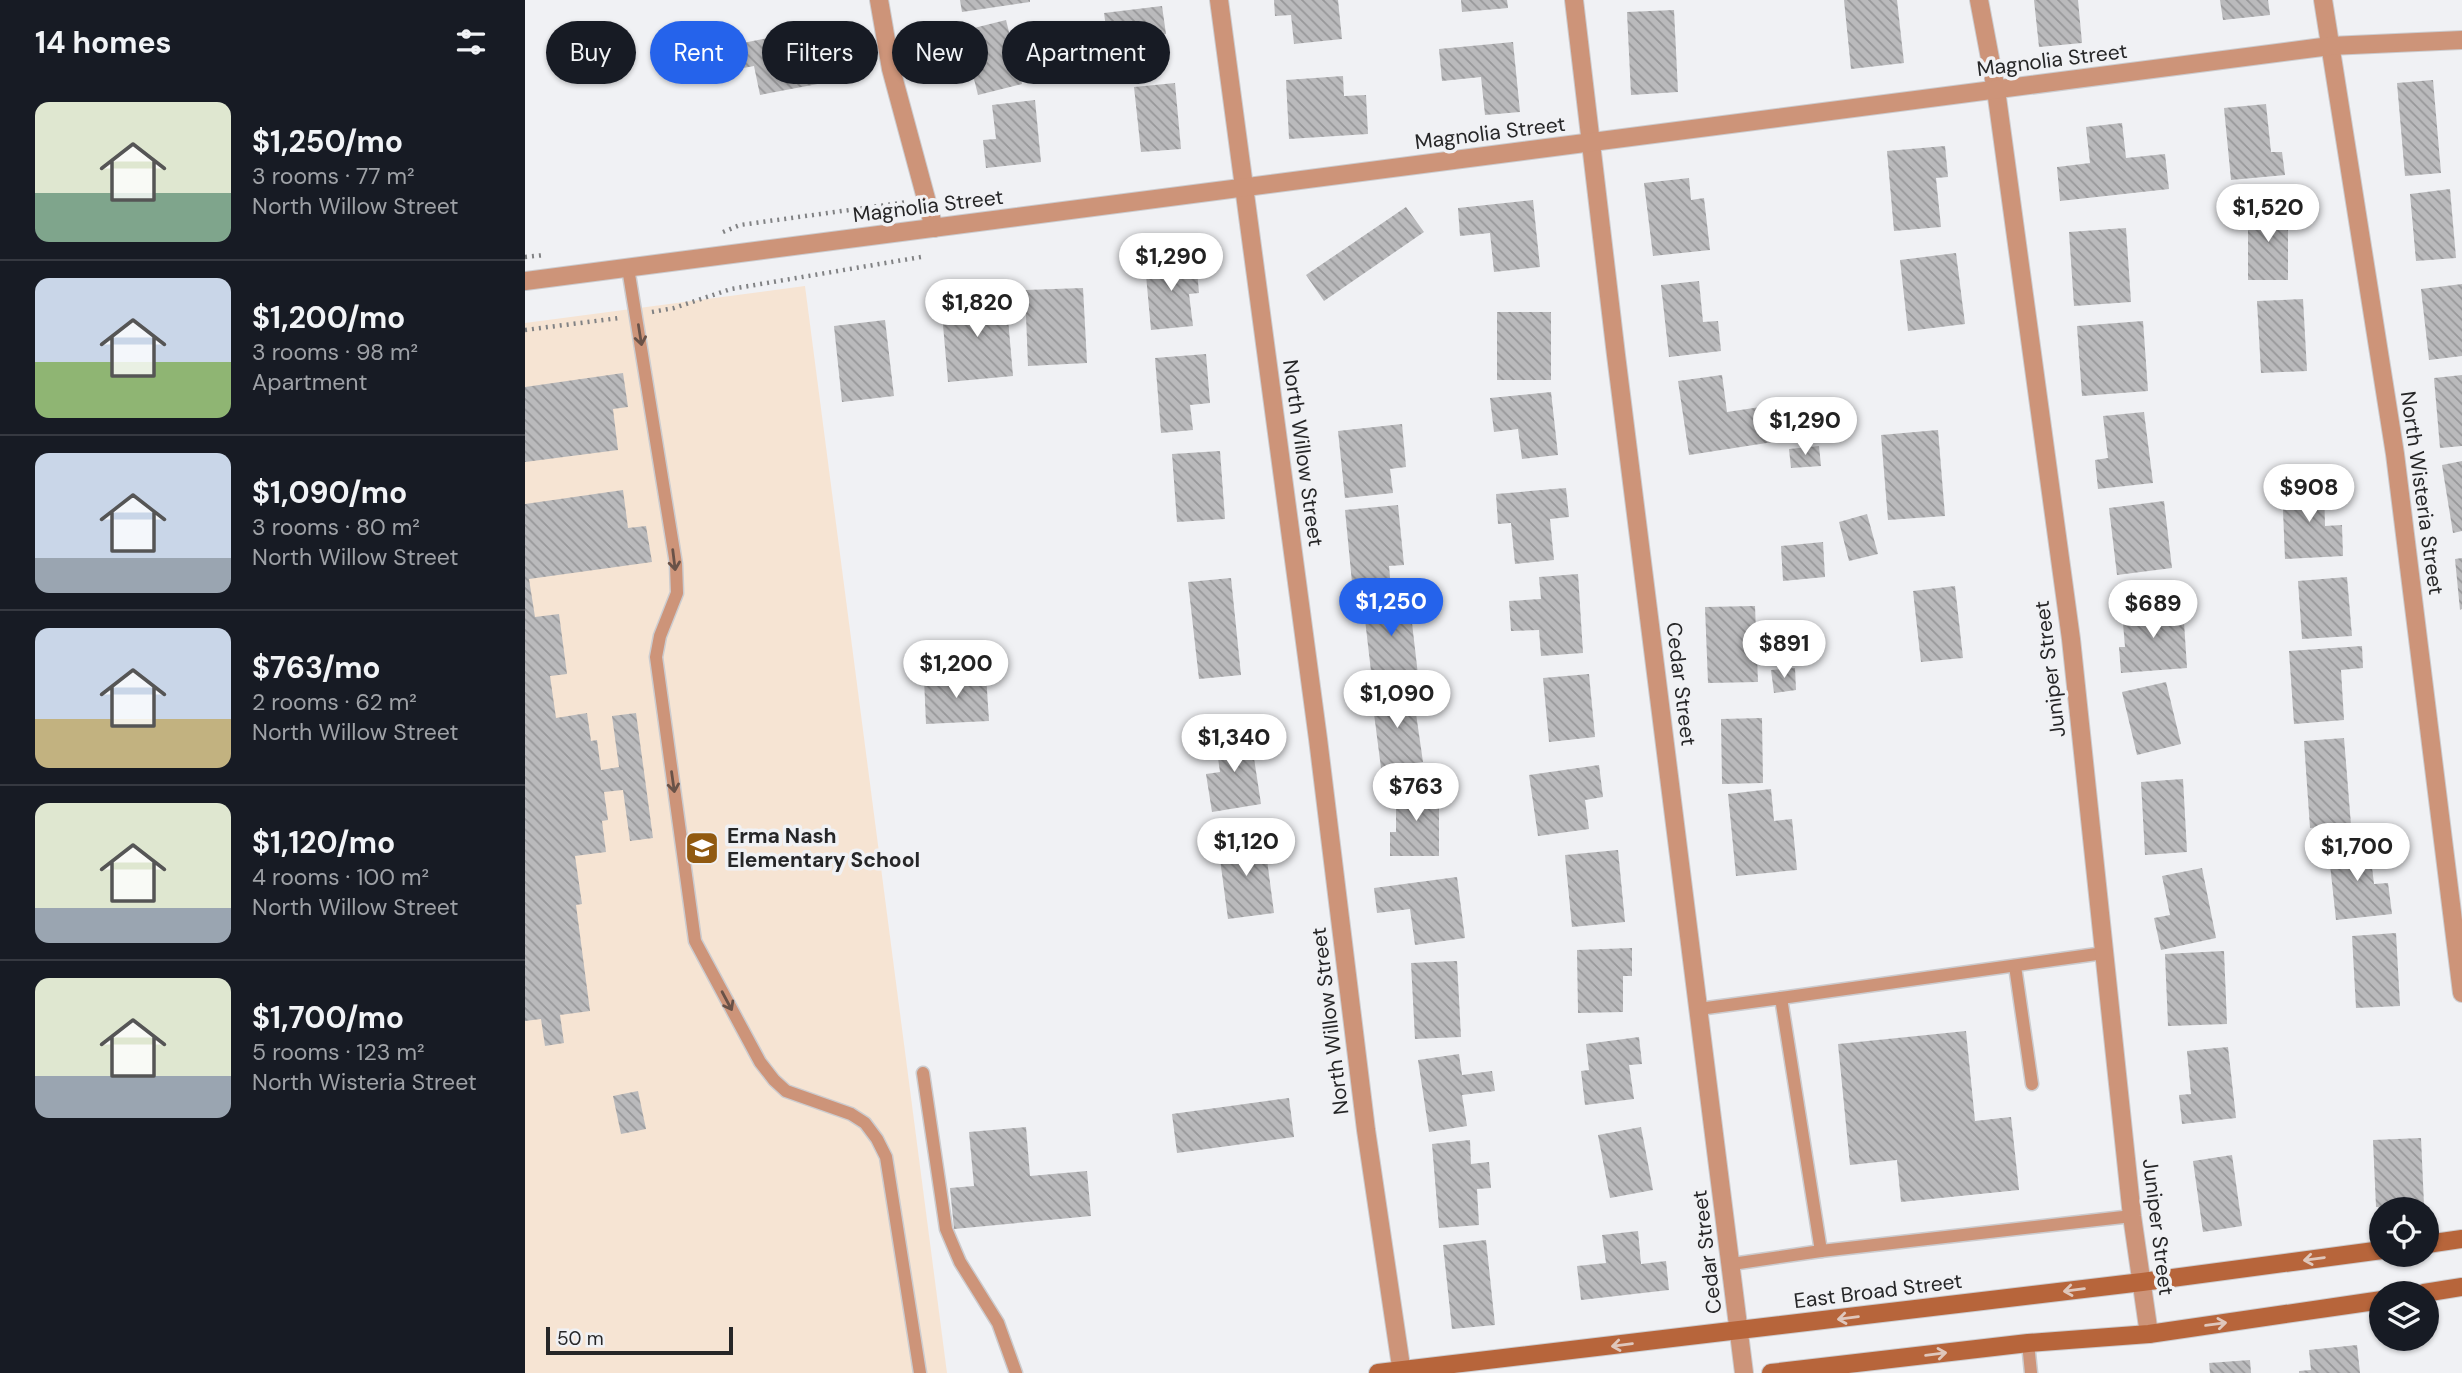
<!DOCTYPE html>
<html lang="en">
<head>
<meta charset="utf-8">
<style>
  :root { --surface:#171b24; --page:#20242c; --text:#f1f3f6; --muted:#9ea1a6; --line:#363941; --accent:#2563eb }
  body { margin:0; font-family:"DM Sans",sans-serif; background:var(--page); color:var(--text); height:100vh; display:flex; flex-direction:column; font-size:26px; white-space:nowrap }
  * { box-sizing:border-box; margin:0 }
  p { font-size:23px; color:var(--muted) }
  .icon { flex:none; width:38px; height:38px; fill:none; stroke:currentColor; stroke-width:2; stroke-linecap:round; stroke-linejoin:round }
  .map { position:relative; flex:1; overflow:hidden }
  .drawer { display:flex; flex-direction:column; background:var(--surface); width:525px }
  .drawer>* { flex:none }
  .guide { position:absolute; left:21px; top:21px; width:665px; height:63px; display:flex; gap:14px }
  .tools { position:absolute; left:1844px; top:1197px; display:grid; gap:14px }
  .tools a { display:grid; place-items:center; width:70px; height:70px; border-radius:50%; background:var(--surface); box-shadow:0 2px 5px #0004; font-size:35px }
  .scale { position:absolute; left:21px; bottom:18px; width:187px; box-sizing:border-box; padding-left:7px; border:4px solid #262627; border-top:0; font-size:19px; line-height:24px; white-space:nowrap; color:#262627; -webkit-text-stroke:5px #f0f1f4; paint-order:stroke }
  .price { position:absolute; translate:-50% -60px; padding:0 16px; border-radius:24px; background:#fff; color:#222; font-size:23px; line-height:46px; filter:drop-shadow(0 2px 4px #0008) }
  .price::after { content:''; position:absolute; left:50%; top:42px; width:21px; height:16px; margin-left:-10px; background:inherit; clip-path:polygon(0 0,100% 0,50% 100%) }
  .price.selected { background:var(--accent); color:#fff }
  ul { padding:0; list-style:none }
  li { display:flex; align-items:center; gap:21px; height:175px; padding:0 35px }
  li+li { border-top:2px solid var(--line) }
  li span { display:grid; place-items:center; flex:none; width:196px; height:140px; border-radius:14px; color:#555 }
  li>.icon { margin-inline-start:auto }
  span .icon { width:84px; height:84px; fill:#fffc; stroke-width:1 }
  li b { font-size:30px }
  h2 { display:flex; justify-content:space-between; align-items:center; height:84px; padding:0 35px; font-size:30px }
  .pill { padding:0 24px; border-radius:32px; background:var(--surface); box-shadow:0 2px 5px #0004; font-size:24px; line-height:63px }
  .pill.selected { background:var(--accent); color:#fff }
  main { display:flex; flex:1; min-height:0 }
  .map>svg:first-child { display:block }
  .education { fill:#f6e4d3 }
  .building { fill:url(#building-back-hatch) }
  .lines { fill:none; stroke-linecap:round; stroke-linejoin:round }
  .service-casing { stroke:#cccccf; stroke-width:15 }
  .minor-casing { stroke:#cccccf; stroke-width:20 }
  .tertiary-casing { stroke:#cccccf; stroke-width:20 }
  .secondary-casing { stroke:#cccccf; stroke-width:20 }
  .path { stroke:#818284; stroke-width:4.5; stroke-dasharray:2 5; stroke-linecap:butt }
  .service { stroke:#cd9479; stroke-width:12 }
  .minor { stroke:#cd9479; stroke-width:18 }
  .tertiary { stroke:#cd9479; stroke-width:18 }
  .secondary { stroke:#b7653b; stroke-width:18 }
  .oneway { stroke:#695248 }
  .oneway2 { stroke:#dfc7bc }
  .labels { text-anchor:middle; stroke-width:7; stroke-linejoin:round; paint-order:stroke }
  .street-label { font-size:21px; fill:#262627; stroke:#f0f1f4 }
  .poi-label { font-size:21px; font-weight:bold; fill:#262627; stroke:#f0f1f4; text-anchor:start }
</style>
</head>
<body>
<main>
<section class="drawer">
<h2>14 homes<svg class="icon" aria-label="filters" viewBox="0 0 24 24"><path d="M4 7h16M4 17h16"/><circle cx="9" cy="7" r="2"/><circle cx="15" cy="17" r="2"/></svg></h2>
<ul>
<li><span style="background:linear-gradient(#dfe7d0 65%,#7fa58c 0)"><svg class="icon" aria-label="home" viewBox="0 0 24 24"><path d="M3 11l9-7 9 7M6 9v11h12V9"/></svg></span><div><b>$1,250/mo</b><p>3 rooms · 77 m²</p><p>North Willow Street</p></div></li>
<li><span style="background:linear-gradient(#c9d6e8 60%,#8fb573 0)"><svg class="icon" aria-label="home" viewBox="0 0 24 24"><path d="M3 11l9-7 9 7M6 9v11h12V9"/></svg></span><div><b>$1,200/mo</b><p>3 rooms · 98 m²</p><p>Apartment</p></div></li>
<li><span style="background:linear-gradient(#c9d6e8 75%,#9aa5b1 0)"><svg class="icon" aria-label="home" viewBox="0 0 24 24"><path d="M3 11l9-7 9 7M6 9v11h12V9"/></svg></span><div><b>$1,090/mo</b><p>3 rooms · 80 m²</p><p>North Willow Street</p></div></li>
<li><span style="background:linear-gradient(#c9d6e8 65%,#c2b280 0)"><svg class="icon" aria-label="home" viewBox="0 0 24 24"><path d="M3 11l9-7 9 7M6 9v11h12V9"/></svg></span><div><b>$763/mo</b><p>2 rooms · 62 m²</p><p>North Willow Street</p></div></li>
<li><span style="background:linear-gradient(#dfe7d0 75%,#9aa5b1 0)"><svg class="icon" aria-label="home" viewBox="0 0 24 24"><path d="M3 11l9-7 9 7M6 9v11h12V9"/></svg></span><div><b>$1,120/mo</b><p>4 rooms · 100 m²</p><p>North Willow Street</p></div></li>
<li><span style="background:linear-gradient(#dfe7d0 70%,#9aa5b1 0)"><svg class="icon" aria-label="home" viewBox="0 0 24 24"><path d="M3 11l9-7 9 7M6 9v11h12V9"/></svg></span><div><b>$1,700/mo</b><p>5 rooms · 123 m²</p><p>North Wisteria Street</p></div></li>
</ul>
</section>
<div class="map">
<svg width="1937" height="1373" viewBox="0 0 1937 1373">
  <defs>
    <pattern id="building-back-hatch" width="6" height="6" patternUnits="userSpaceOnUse" patternTransform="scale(1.75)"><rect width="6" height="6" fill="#bababc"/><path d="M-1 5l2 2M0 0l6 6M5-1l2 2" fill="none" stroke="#979799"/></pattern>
  </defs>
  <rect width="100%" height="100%" fill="#f0f1f4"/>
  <path class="education" d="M 280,286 L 422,1373 L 0,1373 L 0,323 Z"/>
  <g class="building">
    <path d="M 435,0 L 505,0 L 505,2 L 437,12 Z"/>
    <path d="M 749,0 L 813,0 L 817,39 L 769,44 L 766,15 L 750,16 Z"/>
    <path d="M 936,0 L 982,0 L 983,8 L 937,12 Z"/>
    <path d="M 1319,0 L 1372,0 L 1379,63 L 1326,69 Z"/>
    <path d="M 1509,0 L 1553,0 L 1557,43 L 1514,47 Z"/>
    <path d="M 1695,0 L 1743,0 L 1745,15 L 1698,20 Z"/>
    <path d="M 637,6 L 641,34 L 627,36 L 632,71 L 588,77 L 579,13 Z"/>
    <path d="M 1149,10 L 1153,92 L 1106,95 L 1102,12 Z"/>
    <path d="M 481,20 L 497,84 L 453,95 L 437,31 Z"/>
    <path d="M 292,28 L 303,82 L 235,95 L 229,66 L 213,69 L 208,45 Z"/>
    <path d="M 988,42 L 995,112 L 960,115 L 956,77 L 917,81 L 914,49 Z"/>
    <path d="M 818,76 L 819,96 L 841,95 L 843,134 L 764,139 L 761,80 Z"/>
    <path d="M 1908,80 L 1916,173 L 1880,176 L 1872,83 Z"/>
    <path d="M 650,83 L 656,149 L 616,152 L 609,87 Z"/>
    <path d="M 510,100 L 516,162 L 461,168 L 458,140 L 471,139 L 467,105 Z"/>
    <path d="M 1741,104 L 1746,152 L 1757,152 L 1760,175 L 1706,180 L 1699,108 Z"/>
    <path d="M 1597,123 L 1601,158 L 1640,154 L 1644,189 L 1535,201 L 1532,167 L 1565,163 L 1561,127 Z"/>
    <path d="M 1420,146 L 1423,177 L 1411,178 L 1416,227 L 1369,231 L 1362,151 Z"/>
    <path d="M 1164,178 L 1166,200 L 1179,198 L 1185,250 L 1128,256 L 1119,183 Z"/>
    <path d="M 1925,189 L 1931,258 L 1891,261 L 1885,194 Z"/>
    <path d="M 1008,200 L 1015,267 L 969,272 L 965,233 L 935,236 L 933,208 Z"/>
    <path d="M 881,207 L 899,232 L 799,301 L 781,275 Z"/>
    <rect x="1723" y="207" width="40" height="73"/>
    <path d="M 1601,228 L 1606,302 L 1549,306 L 1544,232 Z"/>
    <path d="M 1431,253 L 1440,324 L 1383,331 L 1375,260 Z"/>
    <path d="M 671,259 L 674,293 L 664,294 L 668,326 L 626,330 L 620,264 Z"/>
    <path d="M 1174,281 L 1178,322 L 1193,321 L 1196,351 L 1144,357 L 1136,285 Z"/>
    <path d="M 1937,284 L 1937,356 L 1904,360 L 1896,289 Z"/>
    <path d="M 558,288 L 562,363 L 503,366 L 500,290 Z"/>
    <path d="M 481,296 L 488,376 L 423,382 L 416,302 Z"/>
    <path d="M 1778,299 L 1782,371 L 1736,373 L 1732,301 Z"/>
    <rect x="972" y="312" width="54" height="68"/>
    <path d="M 360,320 L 369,396 L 317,402 L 309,326 Z"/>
    <path d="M 1618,321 L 1623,391 L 1557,396 L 1552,326 Z"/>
    <path d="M 681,354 L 685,403 L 665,405 L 668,430 L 636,433 L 630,358 Z"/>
    <path d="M 98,373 L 103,407 L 88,409 L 93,450 L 0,462 L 0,387 Z"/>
    <path d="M 1197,375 L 1202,412 L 1242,406 L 1248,442 L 1164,455 L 1153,381 Z"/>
    <path d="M 1937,375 L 1937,446 L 1915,448 L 1909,378 Z"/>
    <path d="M 1026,392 L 1033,455 L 997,459 L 993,429 L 969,432 L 965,398 Z"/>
    <path d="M 1619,412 L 1628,483 L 1573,489 L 1570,460 L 1583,458 L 1578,416 Z"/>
    <path d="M 877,424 L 881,467 L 865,469 L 868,493 L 820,498 L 813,431 Z"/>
    <path d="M 1413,430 L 1420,516 L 1363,520 L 1356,435 Z"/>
    <path d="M 1294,446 L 1296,466 L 1266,468 L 1264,449 Z"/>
    <path d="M 695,451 L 700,519 L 652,522 L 647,454 Z"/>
    <path d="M 1937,461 L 1937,531 L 1928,533 L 1917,465 Z"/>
    <path d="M 1799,484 L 1800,526 L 1817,525 L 1818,556 L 1760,559 L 1757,486 Z"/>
    <path d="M 1041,488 L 1044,517 L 1025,519 L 1029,560 L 990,564 L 986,523 L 973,524 L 971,494 Z"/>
    <path d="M 98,490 L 103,528 L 121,526 L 127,562 L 4,579 L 10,617 L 34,614 L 42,674 L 25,676 L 31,718 L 62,713 L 66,741 L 72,740 L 76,770 L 94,767 L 87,716 L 111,713 L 128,838 L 105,841 L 98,790 L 79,792 L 83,820 L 77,821 L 81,852 L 50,856 L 57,904 L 51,905 L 65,1011 L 35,1015 L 39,1043 L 20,1046 L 16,1019 L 0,1021 L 0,504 Z"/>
    <path d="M 1639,501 L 1647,568 L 1592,575 L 1584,508 Z"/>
    <path d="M 873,505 L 879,565 L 864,566 L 866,589 L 828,593 L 820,510 Z"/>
    <path d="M 1342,514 L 1353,554 L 1324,561 L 1314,522 Z"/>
    <path d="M 1298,542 L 1300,577 L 1258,581 L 1256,546 Z"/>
    <path d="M 1937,558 L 1937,609 L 1935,610 L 1930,559 Z"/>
    <path d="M 1053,574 L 1058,653 L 1016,656 L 1014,630 L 986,631 L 984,601 L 1016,599 L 1014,577 Z"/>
    <path d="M 1822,577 L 1827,636 L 1777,639 L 1773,581 Z"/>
    <path d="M 706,578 L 716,675 L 674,679 L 663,582 Z"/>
    <path d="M 1430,586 L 1438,658 L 1396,662 L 1388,591 Z"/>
    <path d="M 884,597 L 893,675 L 847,680 L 838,602 Z"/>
    <path d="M 1230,606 L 1233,682 L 1183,683 L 1180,607 Z"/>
    <path d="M 1658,607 L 1662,668 L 1596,673 L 1594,647 L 1600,647 L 1597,611 Z"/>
    <path d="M 1837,646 L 1838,668 L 1816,670 L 1819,720 L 1769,724 L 1764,651 Z"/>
    <path d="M 1270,668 L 1271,690 L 1249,693 L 1246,670 Z"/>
    <path d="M 1064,674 L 1070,737 L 1024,742 L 1018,678 Z"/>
    <path d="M 461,675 L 464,721 L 401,724 L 399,678 Z"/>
    <path d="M 1641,682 L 1656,744 L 1612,755 L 1597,692 Z"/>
    <path d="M 888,693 L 898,762 L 856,768 L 847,698 Z"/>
    <path d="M 1237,718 L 1238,783 L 1197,784 L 1196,719 Z"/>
    <path d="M 725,732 L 736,804 L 687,812 L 681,774 L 695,772 L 690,737 Z"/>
    <path d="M 1819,738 L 1826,825 L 1785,828 L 1779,741 Z"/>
    <path d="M 1074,765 L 1078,797 L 1060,800 L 1064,829 L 1013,836 L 1004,775 Z"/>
    <path d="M 1658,779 L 1662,852 L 1620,855 L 1616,782 Z"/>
    <path d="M 871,788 L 914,788 L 914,856 L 865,856 L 865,832 L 871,832 Z"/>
    <path d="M 1246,789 L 1249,821 L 1267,819 L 1272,870 L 1211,876 L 1203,794 Z"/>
    <path d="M 739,837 L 749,913 L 703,919 L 693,844 Z"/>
    <path d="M 1844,842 L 1849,884 L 1863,883 L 1867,914 L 1811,920 L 1803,846 Z"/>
    <path d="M 1093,850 L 1100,922 L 1047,927 L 1040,855 Z"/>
    <path d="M 1677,868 L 1691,938 L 1636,950 L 1629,918 L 1645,915 L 1637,876 Z"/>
    <path d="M 932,877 L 940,938 L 890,945 L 885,909 L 852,913 L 849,888 Z"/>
    <path d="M 1871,933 L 1875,1006 L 1831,1008 L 1827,936 Z"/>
    <path d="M 1107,948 L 1107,976 L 1098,976 L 1098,1012 L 1053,1013 L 1052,950 Z"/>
    <path d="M 1699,951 L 1702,1024 L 1643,1026 L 1640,954 Z"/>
    <path d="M 932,961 L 936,1037 L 890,1039 L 886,963 Z"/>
    <path d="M 1441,1031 L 1450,1121 L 1486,1117 L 1494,1190 L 1376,1202 L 1372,1160 L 1325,1165 L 1313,1044 Z"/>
    <path d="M 1114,1037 L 1117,1064 L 1104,1065 L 1109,1099 L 1060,1105 L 1056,1071 L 1064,1070 L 1061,1044 Z"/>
    <path d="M 1703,1047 L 1711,1118 L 1657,1124 L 1654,1095 L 1666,1094 L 1662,1051 Z"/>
    <path d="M 934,1054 L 937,1075 L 967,1071 L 970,1091 L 937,1095 L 942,1126 L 904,1132 L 893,1060 Z"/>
    <path d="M 113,1091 L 121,1129 L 96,1134 L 88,1096 Z"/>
    <path d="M 764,1098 L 769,1137 L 652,1153 L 647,1114 Z"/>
    <path d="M 501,1127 L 505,1176 L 562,1171 L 566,1216 L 429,1229 L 425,1188 L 449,1186 L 444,1132 Z"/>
    <path d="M 1116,1127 L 1128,1190 L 1085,1198 L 1073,1135 Z"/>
    <path d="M 1896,1138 L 1899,1205 L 1851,1207 L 1848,1140 Z"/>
    <path d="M 945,1140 L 946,1164 L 964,1162 L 966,1188 L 952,1189 L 954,1225 L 914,1228 L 907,1144 Z"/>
    <path d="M 1707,1155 L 1717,1226 L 1678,1232 L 1668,1161 Z"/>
    <path d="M 1113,1231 L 1116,1264 L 1141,1261 L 1144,1290 L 1056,1300 L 1052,1266 L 1081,1263 L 1077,1235 Z"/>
    <path d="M 961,1240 L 970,1325 L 927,1329 L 918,1245 Z"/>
    <path d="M 1832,1345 L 1835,1373 L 1774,1373 L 1774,1371 L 1786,1370 L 1784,1350 Z"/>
    <path d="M 1725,1360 L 1726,1373 L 1685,1373 L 1684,1363 Z"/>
  </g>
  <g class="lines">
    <g class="service-casing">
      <g id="service">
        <path d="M 103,268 L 151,564 L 152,593 L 135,636 L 131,657 L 170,941 L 235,1062 L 249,1080 L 261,1091 L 326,1114 L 340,1123 L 352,1139 L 361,1157 L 395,1373"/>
        <path d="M 1490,966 L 1507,1084"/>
        <path d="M 1256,998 L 1579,953"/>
        <path d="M 1174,1009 L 1256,998 L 1296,1251 L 1207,1264"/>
        <path d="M 398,1073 L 421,1229 L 435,1262 L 473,1323 L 491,1373"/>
        <path d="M 1296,1251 L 1607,1216"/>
        <path d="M 1503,1343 L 1506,1373"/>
      </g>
    </g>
    <g class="minor-casing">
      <g id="minor">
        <path d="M 354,0 L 366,69 L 409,228"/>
        <path d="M 694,0 L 793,739 L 841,1130 L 877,1373"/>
        <path d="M 1049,0 L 1091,355 L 1219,1373"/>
        <path d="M 1454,0 L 1471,90 L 1546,639 L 1607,1216 L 1624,1334"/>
        <path d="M 1798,0 L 1870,454 L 1937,993"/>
      </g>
    </g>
    <g class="tertiary-casing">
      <path id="tertiary" d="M 0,281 L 1805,46 L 1937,40"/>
    </g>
    <g class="secondary-casing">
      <g id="secondary">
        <path d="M 1902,1244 L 1937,1239"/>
        <path d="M 1899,1293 L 1937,1287"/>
        <path d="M 853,1373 L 1617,1282 L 1857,1250"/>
        <path d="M 1246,1373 L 1503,1343 L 1624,1334 L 1857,1300"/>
      </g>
    </g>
    <g class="path">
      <path d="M 198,232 L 215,225 L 383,202"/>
      <path d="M 0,257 L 20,255"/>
      <path d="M 127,312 L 149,308 L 206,289 L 396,257"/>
      <path d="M 0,330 L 94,318"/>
    </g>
    <use href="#service" class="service"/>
    <use href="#minor" class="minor"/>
    <use href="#tertiary" class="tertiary"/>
    <use href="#secondary" class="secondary"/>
  </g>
  <defs><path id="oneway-shaft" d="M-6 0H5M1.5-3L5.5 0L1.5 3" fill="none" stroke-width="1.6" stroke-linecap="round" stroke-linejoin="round" transform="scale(1.75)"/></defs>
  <g class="oneway">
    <use href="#oneway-shaft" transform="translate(115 335) rotate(81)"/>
    <use href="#oneway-shaft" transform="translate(149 560) rotate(83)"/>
    <use href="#oneway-shaft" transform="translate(148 782) rotate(82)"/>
    <use href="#oneway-shaft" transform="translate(202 1001) rotate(62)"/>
  </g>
  <g class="oneway2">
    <use href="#oneway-shaft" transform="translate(1789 1259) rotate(172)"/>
    <use href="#oneway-shaft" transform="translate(1549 1290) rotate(173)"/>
    <use href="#oneway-shaft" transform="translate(1323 1318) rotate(173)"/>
    <use href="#oneway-shaft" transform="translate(1691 1324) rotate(-8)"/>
    <use href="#oneway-shaft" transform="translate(1097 1345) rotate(173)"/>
    <use href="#oneway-shaft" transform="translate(1411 1354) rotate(-7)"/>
  </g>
  <defs>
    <g id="school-square" transform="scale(1.75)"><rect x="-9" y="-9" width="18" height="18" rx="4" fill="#915a11" stroke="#f0f1f4"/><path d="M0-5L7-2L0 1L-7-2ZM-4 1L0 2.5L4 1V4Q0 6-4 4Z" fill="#fff"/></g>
  </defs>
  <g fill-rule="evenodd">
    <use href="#school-square" x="177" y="848"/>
  </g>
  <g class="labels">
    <g class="street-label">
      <text transform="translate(1527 60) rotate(-7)" y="7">Magnolia Street</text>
      <text transform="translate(965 133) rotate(-7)" y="7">Magnolia Street</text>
      <text transform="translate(403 206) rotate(-7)" y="7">Magnolia Street</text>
      <text transform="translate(778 453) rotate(82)" y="7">North Willow Street</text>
      <text transform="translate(1897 493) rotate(82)" y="7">North Wisteria Street</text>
      <text transform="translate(1525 669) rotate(-97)" y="7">Juniper Street</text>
      <text transform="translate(1156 684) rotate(83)" y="7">Cedar Street</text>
      <text transform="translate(805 1021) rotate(-97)" y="7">North Willow Street</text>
      <text transform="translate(1633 1227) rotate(83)" y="7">Juniper Street</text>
      <text transform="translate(1182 1252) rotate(-97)" y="7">Cedar Street</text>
      <text transform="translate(1353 1291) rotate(-7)" y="7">East Broad Street</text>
    </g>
    <g class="poi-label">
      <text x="202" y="843">Erma Nash<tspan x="202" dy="24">Elementary School</tspan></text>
    </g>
  </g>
</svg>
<div class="tools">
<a><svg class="icon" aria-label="locate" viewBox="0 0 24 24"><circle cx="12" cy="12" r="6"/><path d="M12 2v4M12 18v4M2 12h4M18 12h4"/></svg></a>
<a><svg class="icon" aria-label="layers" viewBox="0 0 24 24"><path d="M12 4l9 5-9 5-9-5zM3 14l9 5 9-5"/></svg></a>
</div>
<div class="scale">50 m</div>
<b class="price" style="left:1743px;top:244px">$1,520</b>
<b class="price" style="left:646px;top:293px">$1,290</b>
<b class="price" style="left:452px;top:339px">$1,820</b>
<b class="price" style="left:1280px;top:457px">$1,290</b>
<b class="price" style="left:1784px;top:524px">$908</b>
<b class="price selected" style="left:866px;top:638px">$1,250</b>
<b class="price" style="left:1628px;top:640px">$689</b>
<b class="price" style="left:1259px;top:680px">$891</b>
<b class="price" style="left:431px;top:700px">$1,200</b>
<b class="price" style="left:872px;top:730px">$1,090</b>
<b class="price" style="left:709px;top:774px">$1,340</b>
<b class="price" style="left:891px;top:823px">$763</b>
<b class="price" style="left:721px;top:878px">$1,120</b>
<b class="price" style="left:1832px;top:883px">$1,700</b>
<div class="guide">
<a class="pill">Buy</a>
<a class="pill selected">Rent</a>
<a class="pill">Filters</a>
<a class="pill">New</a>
<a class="pill">Apartment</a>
</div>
</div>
</main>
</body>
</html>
